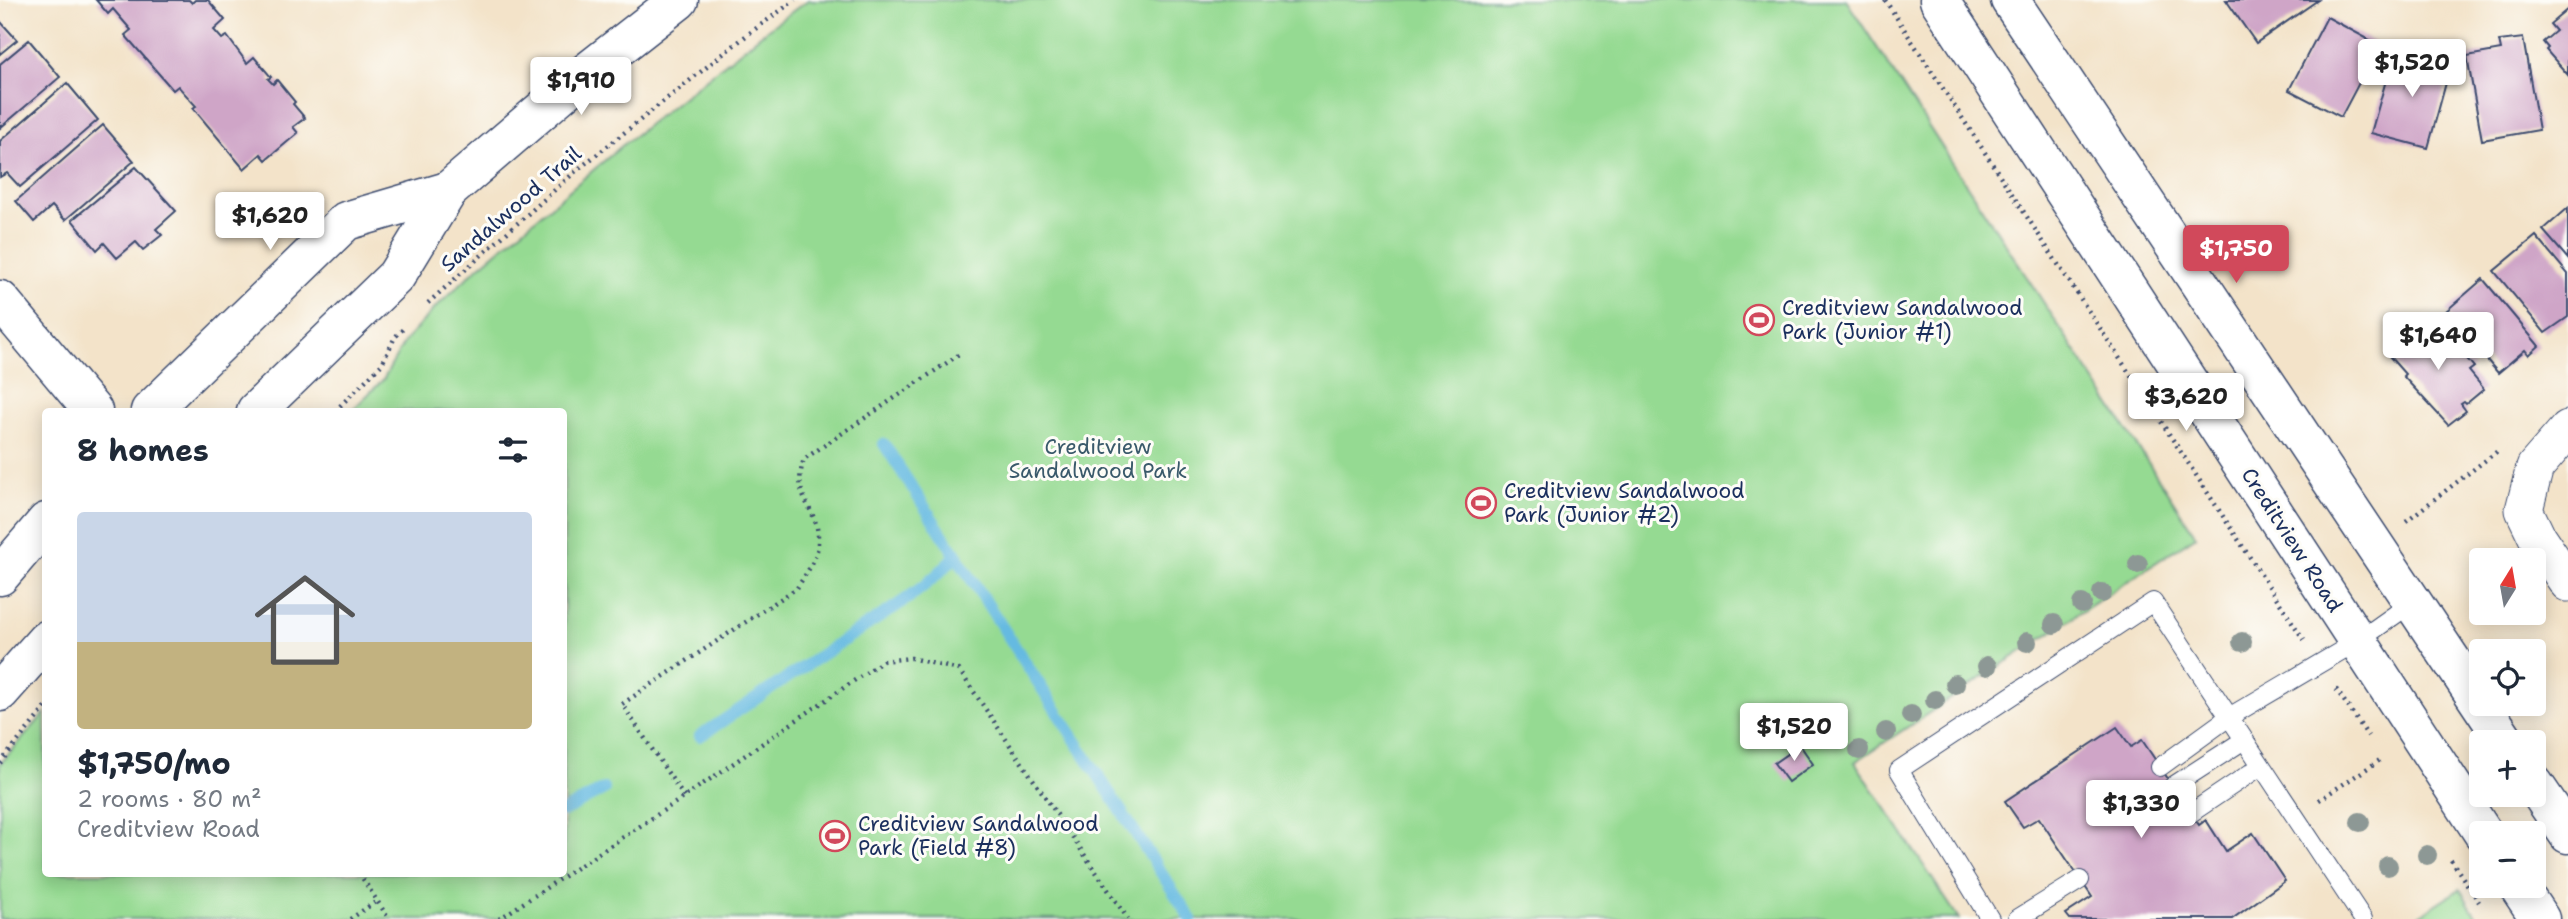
<!DOCTYPE html>
<html lang="en">
<head>
<meta charset="utf-8">
<style>
  :root { --surface:#fff; --page:#f6f6f7; --text:#1f2937; --muted:#747a83; --line:#e0e1e3; --accent:#d1495b }
  body { margin:0; font-family:"Shantell Sans",sans-serif; background:var(--page); color:var(--text); height:100vh; display:flex; flex-direction:column; font-size:26px; white-space:nowrap }
  * { box-sizing:border-box; margin:0 }
  p { font-size:23px; color:var(--muted) }
  .icon { flex:none; width:38px; height:38px; fill:none; stroke:currentColor; stroke-width:2; stroke-linecap:round; stroke-linejoin:round }
  .map { position:relative; flex:1; overflow:hidden }
  .panel { position:absolute; left:42px; top:408px; width:525px; height:469px; display:flex; flex-direction:column; background:var(--surface); border-radius:7px; box-shadow:0 4px 18px #0003 }
  .panel>* { flex:none }
  .needle { width:46px; rotate:11deg }
  .buttons { position:absolute; left:2469px; top:548px; display:grid; gap:14px }
  .buttons a { display:grid; place-items:center; width:77px; height:77px; border-radius:7px; background:var(--surface); box-shadow:0 4px 18px #0003; font-size:35px }
  .price { position:absolute; translate:-50% -60px; padding:0 16px; border-radius:7px; background:#fff; color:#222; font-size:23px; line-height:46px; filter:drop-shadow(0 2px 4px #0008) }
  .price::after { content:''; position:absolute; left:50%; top:42px; width:21px; height:16px; margin-left:-10px; background:inherit; clip-path:polygon(0 0,100% 0,50% 100%) }
  .price.on { background:var(--accent); color:#fff }
  ul { padding:0; list-style:none }
  li { display:grid; align-content:center; gap:14px; height:371px; padding:0 35px }
  li+li { border-top:2px solid var(--line) }
  li span { display:grid; place-items:center; height:217px; border-radius:7px; color:#555 }
  li>.icon { margin-inline-start:auto }
  span .icon { width:126px; height:126px; fill:#fffc; stroke-width:1 }
  li b { font-size:30px }
  h2 { display:flex; justify-content:space-between; align-items:center; height:84px; padding:0 35px; font-size:30px }
  .map>svg:first-child { display:block }
  .green { fill:#95da92; stroke:#588478; stroke-width:2 }
  .lines { fill:none; stroke-linecap:round; stroke-linejoin:round }
  .stream { stroke:#65bae1; stroke-width:12 }
  .building { fill:#cfa5c7 }
  .lane-casing { stroke:#3b4a6e; stroke-width:20 }
  .street-casing { stroke:#3b4a6e; stroke-width:39 }
  .secondary-casing { stroke:#3b4a6e; stroke-width:41 }
  .path { stroke:#3b4a6e; stroke-width:4.5; stroke-dasharray:2 5; stroke-linecap:butt }
  .lane { stroke:#fff; stroke-width:18 }
  .street { stroke:#fff; stroke-width:37 }
  .secondary { stroke:#fff; stroke-width:38 }
  .tree { fill:#8d9895 }
  .labels { text-anchor:middle; stroke-width:6; stroke-linejoin:round; paint-order:stroke }
  .street-label { font-size:21px; fill:#1b2f5e; stroke:#fdfcf7 }
  .poi-label { font-size:21px; fill:#1b2f5e; stroke:#fdfcf7; text-anchor:start }
  .park-label { font-size:21px; fill:#3a5a6b; stroke:#fdfcf7 }
</style>
</head>
<body>
<div class="map">
<svg width="2568" height="919" viewBox="0 0 2568 919">
  <rect width="100%" height="100%" fill="#fdfcf7"/>
  <filter id="ink" filterUnits="userSpaceOnUse"><feTurbulence type="fractalNoise" baseFrequency=".0143" numOctaves="2"/><feDisplacementMap in="SourceGraphic" scale="14" xChannelSelector="R" yChannelSelector="G"/><feConvolveMatrix kernelMatrix="1 2 1 2 8 2 1 2 1" color-interpolation-filters="sRGB"/></filter>
  <filter id="wash" filterUnits="userSpaceOnUse"><feTurbulence type="fractalNoise" baseFrequency=".00686" numOctaves="4" result="noise"/><feDisplacementMap in="SourceGraphic" scale="28" xChannelSelector="R" yChannelSelector="G"/><feGaussianBlur stdDeviation="1.57" result="paint"/><feColorMatrix in="noise" values="0 0 0 0 0 0 0 0 0 0 0 0 0 0 0 0 0 1.4 0 .05"/><feComposite in="paint" operator="in"/></filter>
  <g filter="url(#wash)">
    <rect width="100%" height="100%" fill="#f3e3c9"/>
    <g class="green">
      <path d="M 808,0 L 1846,0 L 2196,536 L 1855,762 L 1959,919 L 0,919 L 0,764 L 45,713 L 46,873 L 564,873 L 564,411 L 351,411 L 383,380 L 405,341 L 433,310 L 474,271 L 624,144 L 768,29 Z"/>
      <path d="M 2460,889 L 2478,919 L 2414,919 Z"/>
    </g>
    <g class="lines">
      <g class="stream">
        <path d="M 884,444 L 1191,919"/>
        <path d="M 700,736 C 749,703 798,671 847,638 C 884,614 928,589 957,554"/>
        <path d="M 564,811 L 604,789"/>
      </g>
    </g>
    <g id="blocks">
      <g class="building">
        <path d="M 96,0 L 189,0 L 192,3 L 195,0 L 208,0 L 225,20 L 214,30 L 222,39 L 227,36 L 247,63 L 254,57 L 271,77 L 268,79 L 273,84 L 277,80 L 295,102 L 293,104 L 305,118 L 293,127 L 298,133 L 266,160 L 261,154 L 244,169 L 193,108 L 196,106 L 178,86 L 173,90 L 125,35 L 131,30 L 113,9 L 108,14 Z"/>
        <path d="M 2226,0 L 2318,0 L 2256,43 Z"/>
        <path d="M 2568,9 L 2568,75 L 2546,50 L 2548,48 L 2543,42 L 2556,31 L 2550,24 Z"/>
        <path d="M 2327,17 L 2379,45 L 2341,117 L 2289,90 Z"/>
        <path d="M 0,21 L 17,40 L 0,54 Z"/>
        <path d="M 2523,38 L 2539,130 L 2482,140 L 2467,56 L 2501,50 L 2499,41 Z"/>
        <path d="M 29,40 L 60,77 L 0,128 L 0,64 Z"/>
        <path d="M 2394,52 L 2427,61 L 2429,55 L 2452,61 L 2428,148 L 2371,133 Z"/>
        <path d="M 67,83 L 98,120 L 20,187 L 7,173 L 0,177 L 0,141 Z"/>
        <path d="M 103,125 L 134,161 L 65,220 L 52,206 L 34,222 L 16,201 Z"/>
        <path d="M 136,167 L 176,211 L 156,229 L 162,235 L 143,250 L 136,242 L 117,258 L 104,243 L 97,250 L 72,220 Z"/>
        <path d="M 2568,208 L 2568,259 L 2543,230 Z"/>
        <path d="M 2536,236 L 2568,274 L 2568,317 L 2545,333 L 2494,271 Z"/>
        <path d="M 2483,279 L 2539,346 L 2529,355 L 2525,350 L 2498,373 L 2446,311 Z"/>
        <path d="M 2435,320 L 2474,367 L 2469,371 L 2484,389 L 2466,404 L 2464,402 L 2461,404 L 2466,411 L 2448,425 L 2403,376 L 2405,374 L 2390,357 Z"/>
        <path d="M 2117,727 L 2131,747 L 2142,740 L 2199,825 L 2206,820 L 2226,851 L 2253,833 L 2285,881 L 2232,919 L 2070,919 L 2066,914 L 2092,897 L 2039,818 L 2023,827 L 2005,801 Z"/>
        <path d="M 1800,745 L 1813,764 L 1788,782 L 1774,763 Z"/>
      </g>
    </g>
  </g>
  <g filter="url(#ink)">
    <use href="#blocks" fill-opacity="0" stroke="#3b4a6e" stroke-width="2"/>
    <g class="lines">
      <g class="lane-casing">
        <g id="lane">
          <path d="M 2160,767 L 2229,717 L 2358,641 L 2413,602"/>
          <path d="M 2173,786 L 2244,740"/>
          <path d="M 2191,813 L 2261,766"/>
          <path d="M 1990,919 L 1899,770 L 2153,602 L 2363,919"/>
          <path d="M 2017,919 L 2080,880"/>
        </g>
      </g>
      <g class="street-casing">
        <path id="street" d="M 2568,429 L 2535,467 L 2524,510 L 2537,537 L 2568,583"/>
      </g>
      <g class="secondary-casing">
        <g id="secondary">
          <path d="M 1939,0 L 2483,833"/>
          <path d="M 2010,0 L 2506,742"/>
          <path d="M 0,300 L 93,411"/>
          <path d="M 150,411 L 346,221 L 448,191"/>
          <path d="M 256,411 L 396,276 L 448,191 L 582,76 L 679,0"/>
          <path d="M 0,576 L 46,522"/>
          <path d="M 0,692 L 46,640"/>
          <path d="M 2534,784 L 2568,834"/>
          <path d="M 2518,886 L 2540,919"/>
        </g>
      </g>
      <g class="path">
        <path d="M 1885,0 L 2304,640"/>
        <path d="M 428,303 L 576,171 L 747,35 L 795,0"/>
        <path d="M 335,411 L 382,364 L 395,337 L 405,327"/>
        <path d="M 2406,521 L 2499,450"/>
        <path d="M 2336,689 L 2368,736"/>
        <path d="M 0,763 L 46,707"/>
        <path d="M 684,797 L 622,704 L 797,588 C 805,575 818,558 818,543 C 820,505 790,502 804,459 L 960,354"/>
        <path d="M 2319,800 L 2383,758"/>
        <path d="M 2451,860 L 2479,902"/>
        <path d="M 359,873 L 389,919"/>
        <path d="M 350,919 L 377,901"/>
        <path d="M 499,919 L 684,797 L 883,661 L 911,658 L 959,670 L 1128,919"/>
      </g>
      <use href="#lane" class="lane"/>
      <use href="#street" class="street"/>
      <use href="#secondary" class="secondary"/>
    </g>
    <g class="tree">
      <circle cx="2138" cy="564" r="10"/>
      <circle cx="2102" cy="593" r="10"/>
      <circle cx="2082" cy="604" r="10"/>
      <circle cx="2054" cy="624" r="10"/>
      <circle cx="2027" cy="642" r="10"/>
      <circle cx="2242" cy="642" r="10"/>
      <circle cx="1987" cy="666" r="10"/>
      <circle cx="1955" cy="684" r="10"/>
      <circle cx="1935" cy="700" r="10"/>
      <circle cx="1911" cy="715" r="10"/>
      <circle cx="1886" cy="732" r="10"/>
      <circle cx="1859" cy="750" r="10"/>
      <circle cx="2360" cy="822" r="10"/>
      <circle cx="2427" cy="855" r="10"/>
      <circle cx="2388" cy="866" r="10"/>
    </g>
  </g>
  <defs>
    <g id="stadium-ring" transform="scale(1.575)"><circle r="9.5" fill="#fdfcf7" stroke="#d1495b" stroke-width="1.5"/><path d="M0-5a6.5 5 0 1 0 0 10a6.5 5 0 1 0 0-10ZM-3.5-1.8h7v3.6h-7Z" fill="#d1495b"/></g>
  </defs>
  <g fill-rule="evenodd">
    <use href="#stadium-ring" x="1759" y="320"/>
    <use href="#stadium-ring" x="1481" y="503"/>
    <use href="#stadium-ring" x="835" y="836"/>
  </g>
  <g class="labels">
    <g class="street-label">
      <text transform="translate(511 209) rotate(-41)" y="7">Sandalwood Trail</text>
      <text transform="translate(2292 540) rotate(57)" y="7">Creditview Road</text>
    </g>
    <g class="poi-label">
      <text x="1782" y="315">Creditview Sandalwood<tspan x="1782" dy="24">Park (Junior #1)</tspan></text>
      <text x="1504" y="498">Creditview Sandalwood<tspan x="1504" dy="24">Park (Junior #2)</tspan></text>
      <text x="858" y="831">Creditview Sandalwood<tspan x="858" dy="24">Park (Field #8)</tspan></text>
    </g>
    <g class="park-label">
      <text x="1098" y="454">Creditview<tspan x="1098" dy="24">Sandalwood Park</tspan></text>
    </g>
  </g>
</svg>
<div class="buttons">
<a><svg class="needle" viewBox="-14 -14 28 28"><path d="M0-13l5 13h-10z" fill="#e53935"/><path d="M0 13l5-13h-10z" fill="#747a83"/></svg></a>
<a><svg class="icon" aria-label="locate" viewBox="0 0 24 24"><circle cx="12" cy="12" r="6"/><path d="M12 2v4M12 18v4M2 12h4M18 12h4"/></svg></a>
<a>+</a>
<a>−</a>
</div>
<b class="price" style="left:2412px;top:99px">$1,520</b>
<b class="price" style="left:581px;top:117px">$1,910</b>
<b class="price" style="left:270px;top:252px">$1,620</b>
<b class="price on" style="left:2236px;top:285px">$1,750</b>
<b class="price" style="left:2438px;top:372px">$1,640</b>
<b class="price" style="left:2186px;top:433px">$3,620</b>
<b class="price" style="left:1794px;top:763px">$1,520</b>
<b class="price" style="left:2141px;top:840px">$1,330</b>
<section class="panel">
<h2>8 homes<svg class="icon" aria-label="filters" viewBox="0 0 24 24"><path d="M4 7h16M4 17h16"/><circle cx="9" cy="7" r="2"/><circle cx="15" cy="17" r="2"/></svg></h2>
<ul>
<li><span style="background:linear-gradient(#c9d6e8 60%,#c2b280 0)"><svg class="icon" aria-label="home" viewBox="0 0 24 24"><path d="M3 11l9-7 9 7M6 9v11h12V9"/></svg></span><div><b>$1,750/mo</b><p>2 rooms · 80 m²</p><p>Creditview Road</p></div></li>
</ul>
</section>
</div>
</body>
</html>
